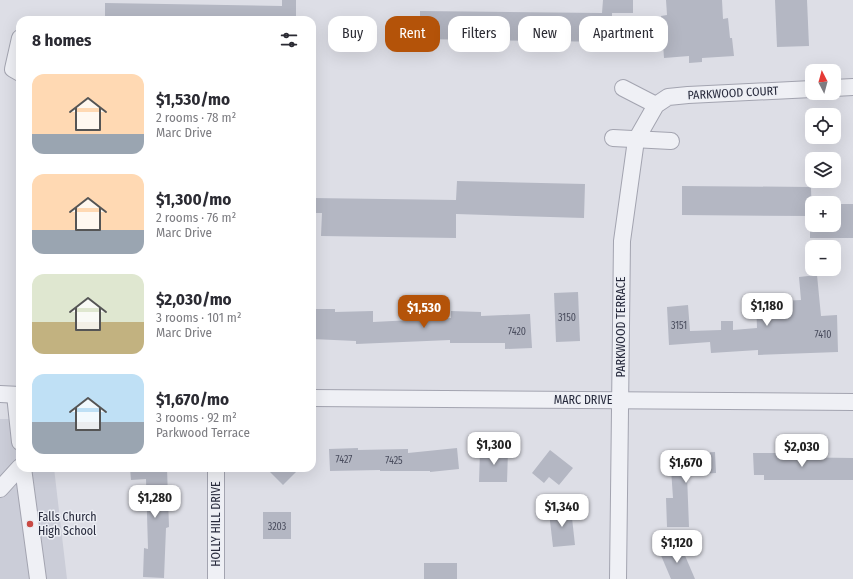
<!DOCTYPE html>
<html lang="en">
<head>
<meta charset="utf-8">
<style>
  :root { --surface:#fff; --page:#f7f7f7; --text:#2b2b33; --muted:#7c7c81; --accent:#b45309 }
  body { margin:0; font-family:"Fira Sans Condensed",sans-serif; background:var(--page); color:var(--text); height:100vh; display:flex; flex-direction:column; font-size:15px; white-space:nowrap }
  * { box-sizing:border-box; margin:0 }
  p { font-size:13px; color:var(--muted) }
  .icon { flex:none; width:22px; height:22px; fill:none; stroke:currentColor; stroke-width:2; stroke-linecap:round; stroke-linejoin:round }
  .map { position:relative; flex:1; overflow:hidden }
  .drawer { position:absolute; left:16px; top:16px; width:300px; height:456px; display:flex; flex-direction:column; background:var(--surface); border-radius:12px; box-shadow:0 4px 16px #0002 }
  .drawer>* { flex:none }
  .top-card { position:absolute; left:328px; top:16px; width:380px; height:36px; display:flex; gap:8px }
  .needle { width:26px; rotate:354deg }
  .fabs { position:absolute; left:805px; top:64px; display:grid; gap:8px }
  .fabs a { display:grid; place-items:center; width:36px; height:36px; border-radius:8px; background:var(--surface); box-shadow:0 4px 16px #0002; font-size:20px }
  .price { position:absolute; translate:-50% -34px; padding:0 9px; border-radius:8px; background:#fff; color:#222; font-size:13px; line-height:26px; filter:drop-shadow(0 1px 2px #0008) }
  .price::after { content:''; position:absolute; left:50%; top:24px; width:12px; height:9px; margin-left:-6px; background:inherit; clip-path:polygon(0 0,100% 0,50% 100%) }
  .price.on { background:var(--accent); color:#fff }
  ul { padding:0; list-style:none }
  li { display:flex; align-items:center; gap:12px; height:100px; padding:0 16px }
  li span { display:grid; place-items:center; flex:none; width:112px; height:80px; border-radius:12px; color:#555 }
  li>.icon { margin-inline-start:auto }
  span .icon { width:48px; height:48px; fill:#fffc; stroke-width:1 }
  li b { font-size:17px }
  h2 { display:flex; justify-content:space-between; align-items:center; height:48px; padding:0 16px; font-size:17px }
  .pill { padding:0 14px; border-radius:12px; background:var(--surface); box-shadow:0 4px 16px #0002; font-size:14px; line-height:36px }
  .pill.on { background:var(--accent); color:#fff }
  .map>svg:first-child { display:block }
  .built { fill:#cbcdd8 }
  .building { fill:#b4b7c3 }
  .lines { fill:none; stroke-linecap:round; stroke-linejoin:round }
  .minor-casing { stroke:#a3a4b0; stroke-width:18 }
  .minor { stroke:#eff0f5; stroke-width:16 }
  .poi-dot { fill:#c94a44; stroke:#eceef4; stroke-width:1.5 }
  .labels { text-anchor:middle; stroke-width:3; stroke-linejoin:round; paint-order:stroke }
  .number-label { font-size:10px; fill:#4a4d5e }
  .street-label { font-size:12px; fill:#272a3c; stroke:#eceef4 }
  .poi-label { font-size:12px; fill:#272a3c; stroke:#eceef4; text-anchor:start }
</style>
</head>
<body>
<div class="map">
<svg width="853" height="579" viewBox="0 0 853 579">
  <rect width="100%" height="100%" fill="#dddee6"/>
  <path class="built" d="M 0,419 L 20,419 L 20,468 L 54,468 L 67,579 L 0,579 Z"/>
  <g class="building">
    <path d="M 282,0 L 296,0 L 296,20 L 105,20 L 105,3 L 282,6 Z"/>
    <path d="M 603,0 L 633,0 L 633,13 L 608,13 L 612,13 L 612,42 L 420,39 L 420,11 L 602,13 Z"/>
    <path d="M 666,0 L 722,0 L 723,19 L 728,18 L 730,38 L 732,38 L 734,56 L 702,58 L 702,62 L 689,63 L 689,56 L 664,58 L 661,16 L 667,15 Z"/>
    <path d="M 775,0 L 807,0 L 809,46 L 777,47 Z"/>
    <path d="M 457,181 L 585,184 L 584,218 L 456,214 L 456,238 L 321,236 L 322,213 L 312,213 L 312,198 L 456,200 Z"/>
    <path d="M 682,186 L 811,187 L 812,225 L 834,225 L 834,204 L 853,204 L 853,238 L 810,238 L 810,216 L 682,215 Z"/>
    <path d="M 817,275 L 821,316 L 837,315 L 838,352 L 758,355 L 758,350 L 711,353 L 710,342 L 669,345 L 667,307 L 688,305 L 690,331 L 721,330 L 721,321 L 733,321 L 733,330 L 757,328 L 756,302 L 801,300 L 799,277 Z"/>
    <path d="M 578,292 L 580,341 L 556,342 L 554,293 Z"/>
    <path d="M 312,309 L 335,309 L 335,312 L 373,311 L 373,322 L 451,318 L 451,311 L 481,312 L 481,316 L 530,314 L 532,348 L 505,349 L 505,343 L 450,343 L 450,340 L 356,344 L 356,341 L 312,339 Z"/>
    <path d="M 358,448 L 358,450 L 408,449 L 408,453 L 457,448 L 459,469 L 430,472 L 430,471 L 380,471 L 380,470 L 330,471 L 329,449 Z"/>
    <path d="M 480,450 L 508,450 L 507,482 L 479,482 Z"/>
    <path d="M 550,450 L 573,468 L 559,485 L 549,477 L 544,483 L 532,473 Z"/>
    <path d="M 715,452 L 716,473 L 687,475 L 689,527 L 667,527 L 666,498 L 673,498 L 670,454 Z"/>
    <path d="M 753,453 L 781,453 L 781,457 L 853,458 L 853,480 L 764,480 L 764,475 L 754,475 Z"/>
    <path d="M 130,468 L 167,468 L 169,527 L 166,528 L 164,578 L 143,577 L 144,548 L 148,549 L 146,479 L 131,480 Z"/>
    <path d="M 266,468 L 300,468 L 283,485 Z"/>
    <path d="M 571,509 L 575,545 L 553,547 L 549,512 Z"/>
    <rect x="263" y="512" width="28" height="27"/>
    <path d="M 680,544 L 695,579 L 671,579 L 660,553 Z"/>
    <rect x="424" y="563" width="33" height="16"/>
  </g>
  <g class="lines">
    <g class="minor-casing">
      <g id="minor">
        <path d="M 20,38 L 13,69 L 20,73"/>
        <path d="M 623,88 L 656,105"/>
        <path d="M 834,88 L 853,87"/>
        <path d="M 613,138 L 671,141"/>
        <path d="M 0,394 L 20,395"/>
        <path d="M 15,395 L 20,442"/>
        <path d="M 312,398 L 853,402"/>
        <path d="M 23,468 L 38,579"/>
        <path d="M 0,489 L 20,467"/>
        <path d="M 216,579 L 216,468"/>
        <path d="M 618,579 L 622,241 L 636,140 L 656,105 L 668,97 L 688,95 L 812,89"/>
      </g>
    </g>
    <use href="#minor" class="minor"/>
  </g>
  <circle class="poi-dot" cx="30" cy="524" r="4"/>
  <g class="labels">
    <g class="number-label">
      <text x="567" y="321">3150</text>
      <text x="679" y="329">3151</text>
      <text x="517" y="335">7420</text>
      <text x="823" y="338">7410</text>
      <text x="344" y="463">7427</text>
      <text x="394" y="464">7425</text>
      <text x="277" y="530">3203</text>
    </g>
    <g class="street-label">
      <text transform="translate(733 93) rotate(-3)" y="4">PARKWOOD COURT</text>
      <text transform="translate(621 327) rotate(-90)" y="4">PARKWOOD TERRACE</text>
      <text x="583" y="404">MARC DRIVE</text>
      <text transform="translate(216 524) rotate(-90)" y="4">HOLLY HILL DRIVE</text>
    </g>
    <g class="poi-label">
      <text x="38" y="521">Falls Church<tspan x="38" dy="14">High School</tspan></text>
    </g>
  </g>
</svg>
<div class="fabs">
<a><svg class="needle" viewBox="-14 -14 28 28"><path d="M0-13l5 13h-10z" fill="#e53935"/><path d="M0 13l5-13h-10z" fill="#7c7c81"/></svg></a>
<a><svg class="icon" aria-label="locate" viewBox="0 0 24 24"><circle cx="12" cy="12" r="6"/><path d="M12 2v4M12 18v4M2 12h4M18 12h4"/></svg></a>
<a><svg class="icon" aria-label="layers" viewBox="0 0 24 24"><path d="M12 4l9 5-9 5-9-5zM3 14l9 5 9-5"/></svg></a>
<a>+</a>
<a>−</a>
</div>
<b class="price" style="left:767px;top:327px">$1,180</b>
<b class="price on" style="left:424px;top:329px">$1,530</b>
<b class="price" style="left:494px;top:466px">$1,300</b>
<b class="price" style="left:802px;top:468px">$2,030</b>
<b class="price" style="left:686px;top:484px">$1,670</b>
<b class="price" style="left:155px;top:519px">$1,280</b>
<b class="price" style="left:562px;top:528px">$1,340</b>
<b class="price" style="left:677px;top:564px">$1,120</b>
<div class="top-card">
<a class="pill">Buy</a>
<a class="pill on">Rent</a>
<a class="pill">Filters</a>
<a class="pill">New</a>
<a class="pill">Apartment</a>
</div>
<section class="drawer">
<h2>8 homes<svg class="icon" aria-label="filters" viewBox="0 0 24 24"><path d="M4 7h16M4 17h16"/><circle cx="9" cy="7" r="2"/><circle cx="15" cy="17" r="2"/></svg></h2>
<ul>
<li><span style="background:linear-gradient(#ffd9b3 75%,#9aa5b1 0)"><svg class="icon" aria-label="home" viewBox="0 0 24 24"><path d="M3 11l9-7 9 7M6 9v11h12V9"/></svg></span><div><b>$1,530/mo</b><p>2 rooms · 78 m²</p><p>Marc Drive</p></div></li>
<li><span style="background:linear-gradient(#ffd9b3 70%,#9aa5b1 0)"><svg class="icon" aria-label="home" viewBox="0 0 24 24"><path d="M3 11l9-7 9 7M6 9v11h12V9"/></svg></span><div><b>$1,300/mo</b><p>2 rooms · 76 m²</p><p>Marc Drive</p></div></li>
<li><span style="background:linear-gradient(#dfe7d0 60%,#c2b280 0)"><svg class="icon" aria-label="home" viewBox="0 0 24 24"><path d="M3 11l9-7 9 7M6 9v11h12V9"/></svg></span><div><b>$2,030/mo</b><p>3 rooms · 101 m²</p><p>Marc Drive</p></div></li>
<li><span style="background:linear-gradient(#bfe0f5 60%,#9aa5b1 0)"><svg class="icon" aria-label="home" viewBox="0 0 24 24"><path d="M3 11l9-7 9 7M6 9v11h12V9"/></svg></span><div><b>$1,670/mo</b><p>3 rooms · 92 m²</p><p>Parkwood Terrace</p></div></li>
</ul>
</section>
</div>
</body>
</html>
